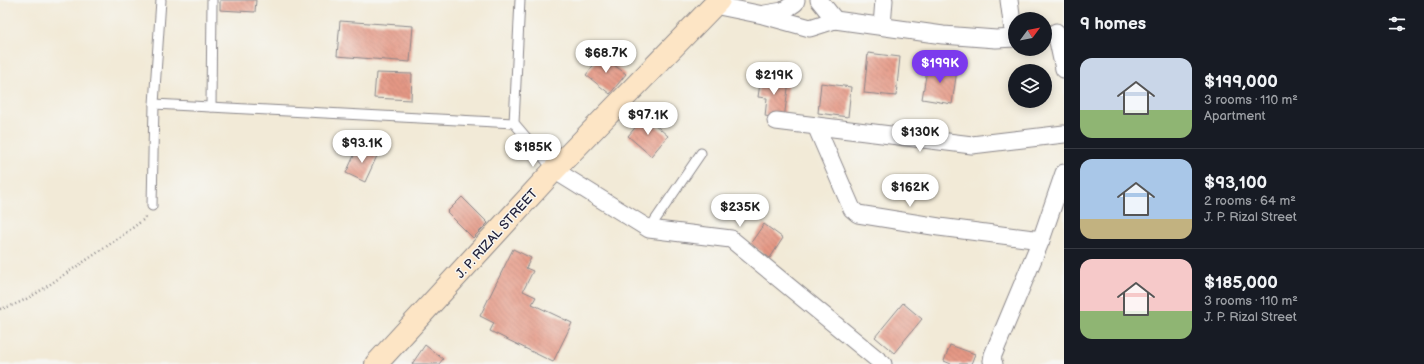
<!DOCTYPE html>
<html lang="en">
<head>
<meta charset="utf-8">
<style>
  :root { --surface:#171b24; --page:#242831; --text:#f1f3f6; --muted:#9ea1a6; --line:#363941; --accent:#7c3aed }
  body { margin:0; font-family:"Balsamiq Sans",sans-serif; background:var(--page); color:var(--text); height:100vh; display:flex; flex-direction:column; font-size:15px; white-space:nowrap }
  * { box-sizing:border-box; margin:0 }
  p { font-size:13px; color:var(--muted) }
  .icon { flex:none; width:22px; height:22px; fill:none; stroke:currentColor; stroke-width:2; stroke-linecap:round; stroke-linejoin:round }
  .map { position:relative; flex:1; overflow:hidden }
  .side { display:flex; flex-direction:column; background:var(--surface); width:360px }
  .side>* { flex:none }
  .needle { width:26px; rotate:58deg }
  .tools { position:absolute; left:1008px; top:12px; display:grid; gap:8px }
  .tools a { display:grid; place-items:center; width:44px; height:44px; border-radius:50%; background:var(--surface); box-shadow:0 2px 10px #0003; font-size:20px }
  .price { position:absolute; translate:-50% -34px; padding:0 9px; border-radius:14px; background:#fff; color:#222; font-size:13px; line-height:26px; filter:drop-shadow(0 1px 2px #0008) }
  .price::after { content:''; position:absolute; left:50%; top:24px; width:12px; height:9px; margin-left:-6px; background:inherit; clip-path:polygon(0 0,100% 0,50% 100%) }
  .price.active { background:var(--accent); color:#fff }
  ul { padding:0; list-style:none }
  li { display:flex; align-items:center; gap:12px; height:100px; padding:0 16px }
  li+li { border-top:1px solid var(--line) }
  li span { display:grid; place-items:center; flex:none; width:112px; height:80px; border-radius:12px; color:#555 }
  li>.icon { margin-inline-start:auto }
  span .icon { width:48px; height:48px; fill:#fffc; stroke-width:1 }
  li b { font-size:17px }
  h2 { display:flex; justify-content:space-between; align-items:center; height:48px; padding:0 16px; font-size:17px }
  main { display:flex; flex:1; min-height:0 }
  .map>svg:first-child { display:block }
  .building { fill:url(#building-back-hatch) }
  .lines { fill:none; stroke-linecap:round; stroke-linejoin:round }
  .service-casing { stroke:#8a8689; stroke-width:11 }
  .minor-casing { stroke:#8a8689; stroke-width:19 }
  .secondary-casing { stroke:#8a8689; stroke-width:24 }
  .path { stroke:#8a8689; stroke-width:2.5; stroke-dasharray:1 3; stroke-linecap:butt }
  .service { stroke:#fff; stroke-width:9 }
  .minor { stroke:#fff; stroke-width:17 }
  .secondary { stroke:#fde5c5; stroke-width:22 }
  .labels { text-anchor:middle; stroke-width:3; stroke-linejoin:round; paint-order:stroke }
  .street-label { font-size:13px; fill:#22223b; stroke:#f6f6f2 }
</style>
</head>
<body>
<main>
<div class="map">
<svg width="1064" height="364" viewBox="0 0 1064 364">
  <defs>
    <pattern id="building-back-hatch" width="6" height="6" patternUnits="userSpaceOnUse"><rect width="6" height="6" fill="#e59885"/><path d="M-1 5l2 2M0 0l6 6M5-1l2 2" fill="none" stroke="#b97c6e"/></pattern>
  </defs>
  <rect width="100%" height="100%" fill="#f6f6f2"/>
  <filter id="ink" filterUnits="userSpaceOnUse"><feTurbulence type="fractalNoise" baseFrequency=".025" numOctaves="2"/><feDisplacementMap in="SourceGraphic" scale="8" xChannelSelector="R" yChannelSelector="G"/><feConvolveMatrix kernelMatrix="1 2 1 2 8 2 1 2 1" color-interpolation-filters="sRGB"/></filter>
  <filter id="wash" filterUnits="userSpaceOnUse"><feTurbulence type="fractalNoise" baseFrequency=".012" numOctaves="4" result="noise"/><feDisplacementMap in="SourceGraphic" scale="16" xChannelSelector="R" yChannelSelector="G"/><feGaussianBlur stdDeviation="0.9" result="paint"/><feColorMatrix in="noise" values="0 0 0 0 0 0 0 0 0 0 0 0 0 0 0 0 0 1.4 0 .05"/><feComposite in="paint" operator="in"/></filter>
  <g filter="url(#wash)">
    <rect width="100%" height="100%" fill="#f2ead7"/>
    <g id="blocks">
      <g class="building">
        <path d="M 220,0 L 256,0 L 255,12 L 220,10 Z"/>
        <path d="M 340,21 L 413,26 L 410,62 L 337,56 Z"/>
        <path d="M 868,53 L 900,57 L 896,96 L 864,93 Z"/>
        <path d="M 601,55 L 626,74 L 610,94 L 586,75 Z"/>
        <path d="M 928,64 L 957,70 L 952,104 L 922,99 Z"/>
        <path d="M 376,73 L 412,74 L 411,100 L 374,98 Z"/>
        <path d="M 761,77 L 789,81 L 784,119 L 765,116 L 767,98 L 758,97 Z"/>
        <path d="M 821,83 L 851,87 L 848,117 L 818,113 Z"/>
        <path d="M 645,116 L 668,136 L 651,156 L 628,136 Z"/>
        <path d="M 358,147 L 377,156 L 365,182 L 346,173 Z"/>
        <path d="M 462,197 L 488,223 L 473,238 L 447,212 Z"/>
        <path d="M 764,224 L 783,238 L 770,258 L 750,244 Z"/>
        <path d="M 513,249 L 531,258 L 526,268 L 533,271 L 523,291 L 536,297 L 532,304 L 572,323 L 553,362 L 490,331 L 494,323 L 480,316 Z"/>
        <path d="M 903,303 L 922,319 L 894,353 L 875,337 Z"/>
        <path d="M 425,345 L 443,359 L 439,364 L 412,364 Z"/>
        <path d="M 950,345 L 975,354 L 971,364 L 951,364 L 944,361 Z"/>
      </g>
    </g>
  </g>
  <g filter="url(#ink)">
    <use href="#blocks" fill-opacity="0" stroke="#8a8689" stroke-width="1"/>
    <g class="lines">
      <g class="service-casing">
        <g id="service">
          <path d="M 520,0 L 514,123 L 554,170"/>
          <path d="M 154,104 L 514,123"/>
          <path d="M 211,107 L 212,0"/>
          <path d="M 152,206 L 154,104 L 161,0"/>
          <path d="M 649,229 L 701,153"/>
        </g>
      </g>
      <g class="minor-casing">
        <g id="minor">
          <path d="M 819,0 L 835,20"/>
          <path d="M 1009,0 L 1014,38"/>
          <path d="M 714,5 L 763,15 L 810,28 L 835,20 L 943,35 L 996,39 L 1015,38"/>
          <path d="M 765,14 L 783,11 L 795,3 L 796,0"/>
          <path d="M 882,26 L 884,0"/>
          <path d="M 1056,32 L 1064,69"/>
          <path d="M 776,121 L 972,145 L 1064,134"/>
          <path d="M 816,126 L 852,209 L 858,214 L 939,227 L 1041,240"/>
          <path d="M 554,170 L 649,229 L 731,239 L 883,364"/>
          <path d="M 994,364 L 992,361 L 993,355 L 1041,240 L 1064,173"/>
        </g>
      </g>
      <g class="secondary-casing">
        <path id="secondary" d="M 376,364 L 554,170 L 719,0"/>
      </g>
      <path class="path" d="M 0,309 C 23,304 43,289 62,276 C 90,258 117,240 143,220 L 145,217"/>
      <use href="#service" class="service"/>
      <use href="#minor" class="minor"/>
      <use href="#secondary" class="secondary"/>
    </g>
  </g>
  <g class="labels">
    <g class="street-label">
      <text transform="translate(496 233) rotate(-48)" y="5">J. P. RIZAL STREET</text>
    </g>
  </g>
</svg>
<div class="tools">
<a><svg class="needle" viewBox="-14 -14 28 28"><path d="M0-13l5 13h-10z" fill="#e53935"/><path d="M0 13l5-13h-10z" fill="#9ea1a6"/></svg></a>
<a><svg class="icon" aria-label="layers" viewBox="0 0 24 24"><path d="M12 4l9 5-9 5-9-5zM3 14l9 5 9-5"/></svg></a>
</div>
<b class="price" style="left:606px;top:74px">$68.7K</b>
<b class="price active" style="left:940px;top:84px">$199K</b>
<b class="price" style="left:774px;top:96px">$219K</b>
<b class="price" style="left:648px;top:136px">$97.1K</b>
<b class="price" style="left:920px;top:153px">$130K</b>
<b class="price" style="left:362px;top:164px">$93.1K</b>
<b class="price" style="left:533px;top:168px">$185K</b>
<b class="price" style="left:910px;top:208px">$162K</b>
<b class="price" style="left:740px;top:228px">$235K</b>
</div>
<section class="side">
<h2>9 homes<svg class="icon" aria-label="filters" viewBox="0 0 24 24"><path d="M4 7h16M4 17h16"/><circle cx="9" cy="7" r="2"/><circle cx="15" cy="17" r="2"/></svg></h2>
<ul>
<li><span style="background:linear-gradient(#c9d6e8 65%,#8fb573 0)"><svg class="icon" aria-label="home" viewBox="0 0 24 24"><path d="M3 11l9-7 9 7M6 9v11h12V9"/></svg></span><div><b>$199,000</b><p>3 rooms · 110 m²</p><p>Apartment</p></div></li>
<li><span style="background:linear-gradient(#a9c7e8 75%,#c2b280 0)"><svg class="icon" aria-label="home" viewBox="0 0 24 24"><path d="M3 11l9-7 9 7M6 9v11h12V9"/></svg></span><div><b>$93,100</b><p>2 rooms · 64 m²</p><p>J. P. Rizal Street</p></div></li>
<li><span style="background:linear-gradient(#f6c9c9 65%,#8fb573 0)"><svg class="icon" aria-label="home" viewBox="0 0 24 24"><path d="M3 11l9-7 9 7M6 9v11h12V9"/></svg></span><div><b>$185,000</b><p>3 rooms · 110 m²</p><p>J. P. Rizal Street</p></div></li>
</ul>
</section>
</main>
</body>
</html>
